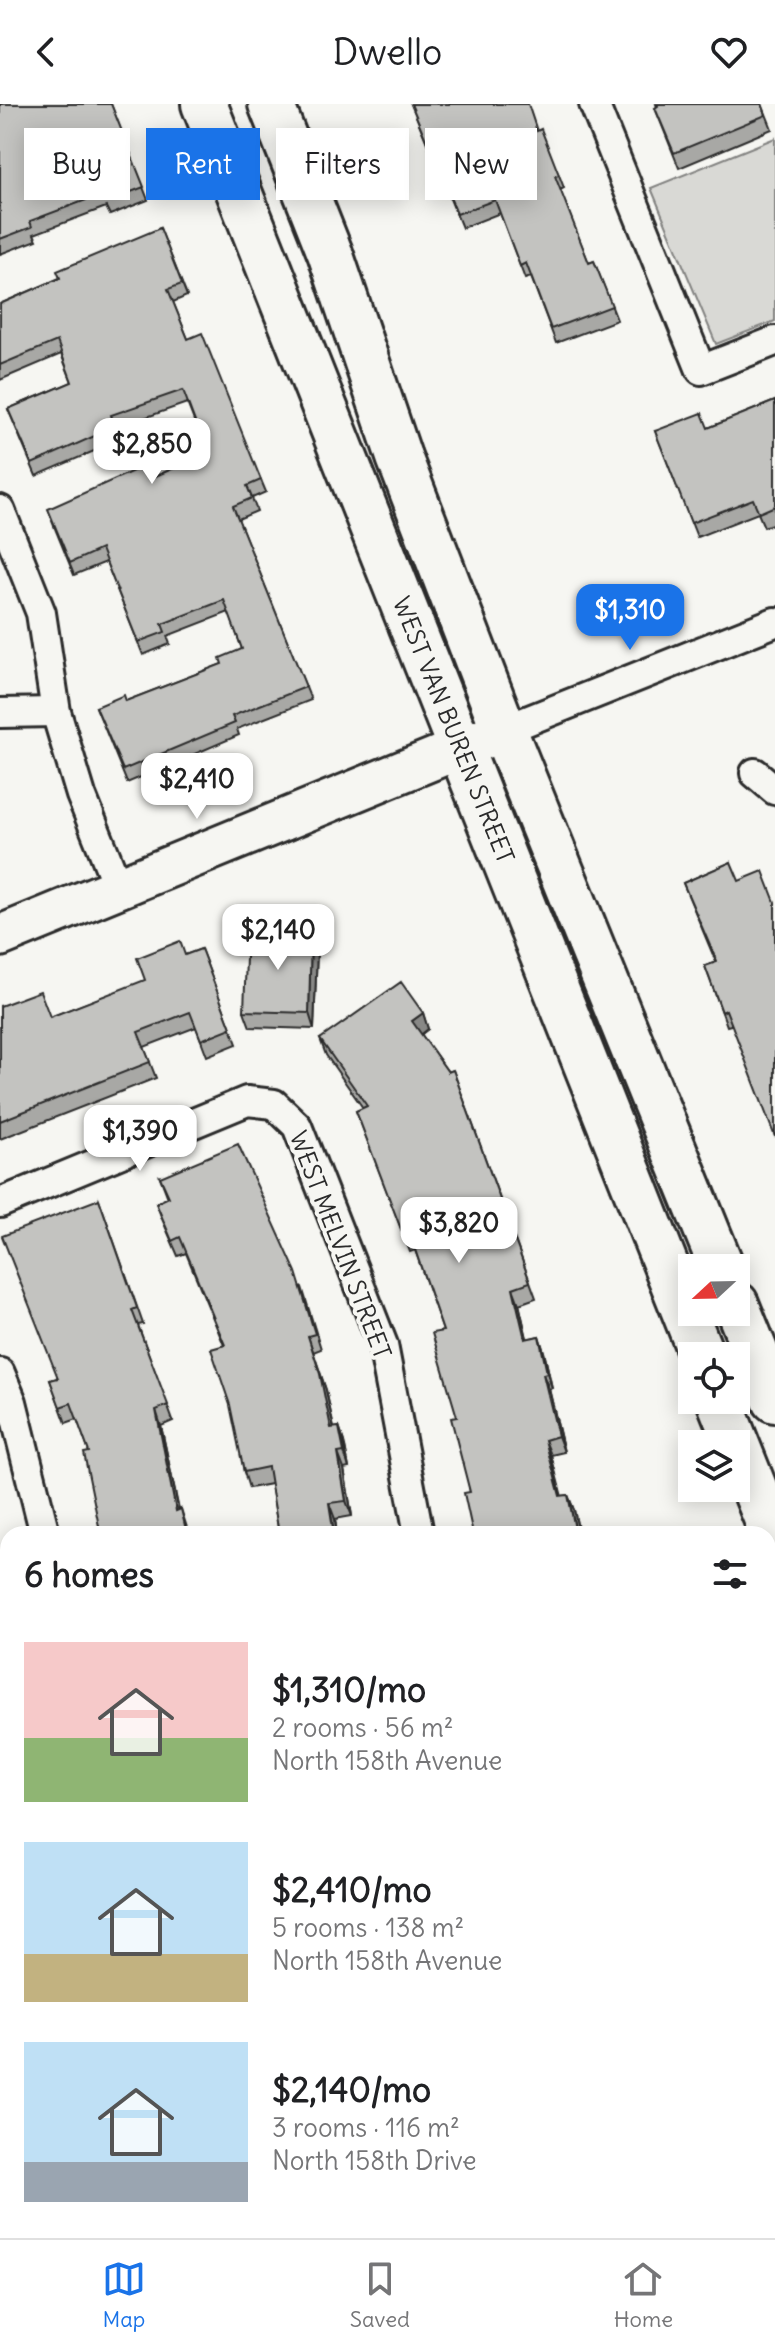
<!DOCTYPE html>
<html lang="en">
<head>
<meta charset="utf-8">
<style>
  :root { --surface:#fff; --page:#f2f2f2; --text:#202124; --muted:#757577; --line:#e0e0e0; --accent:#1a73e8 }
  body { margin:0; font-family:Delius,sans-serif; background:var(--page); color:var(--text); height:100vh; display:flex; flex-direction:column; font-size:30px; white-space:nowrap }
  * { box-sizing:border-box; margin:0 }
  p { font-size:26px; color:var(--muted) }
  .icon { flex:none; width:44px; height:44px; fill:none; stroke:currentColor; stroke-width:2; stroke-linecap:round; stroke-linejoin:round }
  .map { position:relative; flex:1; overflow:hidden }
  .panel { position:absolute; left:0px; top:1422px; width:776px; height:712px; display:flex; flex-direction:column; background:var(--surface); border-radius:24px 24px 0 0; box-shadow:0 4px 20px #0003 }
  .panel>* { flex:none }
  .banner { position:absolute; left:24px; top:24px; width:728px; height:72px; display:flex; gap:16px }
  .needle { width:52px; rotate:248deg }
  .fabs { position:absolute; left:678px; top:1150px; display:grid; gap:16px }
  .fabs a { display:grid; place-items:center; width:72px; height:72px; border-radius:0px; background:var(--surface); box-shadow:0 4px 20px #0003; font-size:40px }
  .price { position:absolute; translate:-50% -68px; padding:0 18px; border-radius:16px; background:#fff; color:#222; font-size:26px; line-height:52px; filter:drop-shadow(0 2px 4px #0008) }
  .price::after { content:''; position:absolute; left:50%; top:48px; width:24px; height:18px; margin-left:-12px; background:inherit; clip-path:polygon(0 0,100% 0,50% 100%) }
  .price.selected { background:var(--accent); color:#fff }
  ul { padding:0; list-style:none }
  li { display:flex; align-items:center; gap:24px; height:200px; padding:0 24px }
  li span { display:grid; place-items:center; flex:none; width:224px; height:160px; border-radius:0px; color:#555 }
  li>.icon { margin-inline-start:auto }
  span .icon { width:96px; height:96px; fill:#fffc; stroke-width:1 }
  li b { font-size:34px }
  h2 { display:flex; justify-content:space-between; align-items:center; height:96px; padding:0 24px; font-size:34px }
  .tag { padding:0 28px; border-radius:0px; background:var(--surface); box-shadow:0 4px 20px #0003; font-size:28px; line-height:72px }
  .tag.selected { background:var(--accent); color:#fff }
  header { display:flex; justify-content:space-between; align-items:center; height:104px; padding:0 24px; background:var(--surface); font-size:36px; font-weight:600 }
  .menu { display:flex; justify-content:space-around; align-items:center; height:112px; border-top:2px solid var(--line); background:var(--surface); font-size:22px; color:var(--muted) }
  .menu a { display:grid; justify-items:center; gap:4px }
  .menu .selected { color:var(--accent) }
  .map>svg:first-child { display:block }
  .green { fill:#d9d9d5; stroke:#828280; stroke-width:2 }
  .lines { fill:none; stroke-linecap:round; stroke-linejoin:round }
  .street-casing { stroke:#2b2b2b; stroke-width:34 }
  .secondary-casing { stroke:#2b2b2b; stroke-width:46 }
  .primary-casing { stroke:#2b2b2b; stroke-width:50 }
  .street { stroke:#f6f6f2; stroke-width:28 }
  .secondary { stroke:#f6f6f2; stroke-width:40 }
  .primary { stroke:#f6f6f2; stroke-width:44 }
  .wall { fill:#a8a8a5; stroke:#2b2b2b; stroke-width:2 }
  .shaded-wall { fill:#888886; stroke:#2b2b2b; stroke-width:2 }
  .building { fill:#c3c3c0; stroke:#2b2b2b; stroke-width:2 }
  .labels { text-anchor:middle; stroke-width:8; stroke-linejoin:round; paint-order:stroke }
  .street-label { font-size:24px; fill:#2b2b2b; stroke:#f6f6f2 }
</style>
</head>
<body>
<header><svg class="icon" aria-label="back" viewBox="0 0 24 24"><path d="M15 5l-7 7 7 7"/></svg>Dwello<svg class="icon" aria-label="heart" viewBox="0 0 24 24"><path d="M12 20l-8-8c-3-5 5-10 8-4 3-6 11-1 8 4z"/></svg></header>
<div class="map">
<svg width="775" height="2134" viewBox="0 0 775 2134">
  <rect width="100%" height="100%" fill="#f6f6f2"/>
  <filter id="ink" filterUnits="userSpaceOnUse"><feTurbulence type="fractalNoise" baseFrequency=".0125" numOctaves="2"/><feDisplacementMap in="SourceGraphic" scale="16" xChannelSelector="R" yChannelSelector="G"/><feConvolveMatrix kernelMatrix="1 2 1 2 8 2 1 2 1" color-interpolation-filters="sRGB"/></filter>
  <g filter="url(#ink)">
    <path class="green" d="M 775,34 L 775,217 L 716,240 L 651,84 Z"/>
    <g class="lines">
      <g class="street-casing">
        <g id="street">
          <path d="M 594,0 L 701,266 L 775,237"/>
          <path d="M 0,406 L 41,509 L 56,608 L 81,691 L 118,783"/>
          <path d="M 0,609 L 56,608"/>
          <path d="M 504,626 L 775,518"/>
          <path d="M 755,669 L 775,686"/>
          <path d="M 0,1099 L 247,997 L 274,1000 L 297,1022 L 383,1241 L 419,1430"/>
          <path d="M 0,1269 L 12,1298 L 45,1430"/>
          <path d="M 0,1489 L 8,1485"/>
          <path d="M 768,1676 L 775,1673"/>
          <path d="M 0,2132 L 15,2126"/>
        </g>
      </g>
      <g class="secondary-casing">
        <path id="secondary" d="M 0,832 L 504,626"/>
      </g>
      <g class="primary-casing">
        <g id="primary">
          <path d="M 204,0 L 702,1252"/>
          <path d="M 271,0 L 330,149 L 399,353 L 504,626 L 722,1164"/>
          <path d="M 736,1200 L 775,1296"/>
          <path d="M 719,1296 L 775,1436"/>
        </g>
      </g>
      <use href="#street" class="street"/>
      <use href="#secondary" class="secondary"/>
      <use href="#primary" class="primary"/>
    </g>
    <g class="wall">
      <path d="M 0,0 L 111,0 L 148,96 L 110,111 L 106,103 L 34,130 L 37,136 L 0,150 Z"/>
      <path d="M 411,0 L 537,27 L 559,71 L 564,84 L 560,86 L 589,159 L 594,157 L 617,216 L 556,239 L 531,173 L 525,175 L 500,109 L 462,124 Z"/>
      <path d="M 656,0 L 762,0 L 772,25 L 679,64 L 655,4 L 657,3 Z"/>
      <path d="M 160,124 L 187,192 L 173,198 L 188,235 L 261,376 L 266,388 L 252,394 L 257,407 L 238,415 L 311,596 L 237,625 L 239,631 L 127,679 L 96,603 L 126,597 L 222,560 L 242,545 L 229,508 L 167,532 L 170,540 L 143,551 L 106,458 L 74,471 L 52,417 L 207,350 L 187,299 L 115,324 L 120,336 L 36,372 L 8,305 L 72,278 L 61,250 L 0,276 L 0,200 L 60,174 Z"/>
      <path d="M 775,297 L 775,419 L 764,423 L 758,409 L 697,433 L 655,327 L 708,324 Z"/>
      <path d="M 731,758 L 731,921 L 727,922 L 705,862 L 716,858 L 683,779 Z"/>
      <path d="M 311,829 L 317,845 L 314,925 L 250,923 L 244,907 Z"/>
      <path d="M 201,845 L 237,940 L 207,952 L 196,923 L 144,943 L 156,974 L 0,1035 L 0,902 L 50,913 L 145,877 L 185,851 Z"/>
      <path d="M 423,909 L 428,925 L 421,930 L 448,968 L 453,966 L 536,1194 L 519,1200 L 527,1235 L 539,1232 L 544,1248 L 552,1284 L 549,1285 L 564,1348 L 551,1351 L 561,1392 L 568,1391 L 574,1406 L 579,1430 L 473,1430 L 470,1388 L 443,1227 L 415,1146 L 410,1148 L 356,1007 L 363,1004 L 326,951 L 320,935 Z"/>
      <path d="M 160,1073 L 302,1183 L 321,1245 L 313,1248 L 326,1286 L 334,1324 L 339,1323 L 344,1338 L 349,1364 L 344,1365 L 352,1412 L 335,1415 L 337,1430 L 279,1430 L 271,1380 L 249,1384 L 244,1368 L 224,1241 L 186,1149 L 178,1152 L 162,1115 L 156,1099 L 168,1094 Z"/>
      <path d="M 99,1095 L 143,1220 L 138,1221 L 173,1317 L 161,1322 L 179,1406 L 181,1405 L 189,1430 L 91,1430 L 100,1427 L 89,1348 L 77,1315 L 66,1319 L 50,1276 L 57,1274 Z"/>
      <path d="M 0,1569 L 8,1588 L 8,1733 L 2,1735 L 8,1750 L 8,1922 L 0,1902 L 5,1888 L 0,1876 Z"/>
      <path d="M 134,2126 L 443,2126 L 422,2134 L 126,2134 Z"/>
    </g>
    <g class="shaded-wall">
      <path d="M 311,829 L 317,845 L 314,925 L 309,909 Z"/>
      <path d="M 423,909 L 428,925 L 418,933 L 412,917 Z"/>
      <path d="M 513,1184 L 519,1200 L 531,1251 L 525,1235 Z"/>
      <path d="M 308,1232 L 326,1286 L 337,1340 L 331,1324 Z"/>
      <path d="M 539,1232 L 544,1248 L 552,1284 L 547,1269 Z"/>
      <path d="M 543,1270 L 549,1285 L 564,1348 L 558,1332 Z"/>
      <path d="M 156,1306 L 161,1322 L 182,1422 L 176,1407 Z"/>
      <path d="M 339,1323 L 344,1338 L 349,1364 L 344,1348 Z"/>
      <path d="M 545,1336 L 551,1351 L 566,1408 L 560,1392 Z"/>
      <path d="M 338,1349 L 344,1365 L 352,1412 L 346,1397 Z"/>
      <path d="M 568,1391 L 574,1406 L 579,1430 L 576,1430 Z"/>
      <path d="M 329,1399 L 335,1415 L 337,1430 L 334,1430 Z"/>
    </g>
    <g class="building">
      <path d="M 0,0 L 111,0 L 144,83 L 105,98 L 102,90 L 30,117 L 32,123 L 0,135 Z"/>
      <path d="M 411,0 L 528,0 L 537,27 L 541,25 L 559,71 L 555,72 L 589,159 L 594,157 L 612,202 L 551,225 L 526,159 L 520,162 L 495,96 L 457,110 Z"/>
      <path d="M 657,0 L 762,0 L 766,11 L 674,49 L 655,4 L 658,2 Z"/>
      <path d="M 160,124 L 182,180 L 168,185 L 188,235 L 202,229 L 261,376 L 247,382 L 252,394 L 233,402 L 306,583 L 232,612 L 235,619 L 123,666 L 96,603 L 124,591 L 126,597 L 222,560 L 220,554 L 242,545 L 224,496 L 162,520 L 165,528 L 138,538 L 101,445 L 70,459 L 48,405 L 144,362 L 149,375 L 207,350 L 183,286 L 111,311 L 115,323 L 32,360 L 8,305 L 72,278 L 57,237 L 0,261 L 0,200 L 60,174 L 57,167 Z"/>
      <path d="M 775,297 L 775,402 L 759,409 L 753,395 L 691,419 L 655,327 L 702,309 L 708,324 Z"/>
      <path d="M 731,758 L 739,777 L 763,767 L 775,798 L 775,1033 L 726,906 L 722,908 L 705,862 L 717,858 L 683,779 Z"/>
      <path d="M 247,827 L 311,829 L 309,909 L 244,907 Z"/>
      <path d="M 180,837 L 185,851 L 201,845 L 231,924 L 201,936 L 190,908 L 138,928 L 150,958 L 0,1017 L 0,902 L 40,887 L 50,913 L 145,876 L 137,854 Z"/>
      <path d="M 401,878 L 423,909 L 412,917 L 448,968 L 453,966 L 530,1178 L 513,1184 L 525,1235 L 539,1232 L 547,1269 L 543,1270 L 558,1332 L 545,1336 L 560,1392 L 568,1391 L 576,1430 L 473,1430 L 464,1389 L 470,1388 L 451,1314 L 457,1313 L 432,1229 L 443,1227 L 410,1131 L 404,1133 L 356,1007 L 367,1002 L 320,935 Z"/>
      <path d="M 238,1040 L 296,1168 L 315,1230 L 308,1232 L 320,1270 L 331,1324 L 339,1323 L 344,1348 L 338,1349 L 346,1397 L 329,1399 L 334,1430 L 279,1430 L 268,1363 L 244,1368 L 230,1301 L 211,1245 L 225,1241 L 180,1133 L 172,1137 L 156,1099 L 169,1093 L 160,1073 Z"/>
      <path d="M 99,1095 L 137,1204 L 132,1206 L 168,1301 L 156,1306 L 176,1407 L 181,1405 L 187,1430 L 91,1430 L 100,1427 L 84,1349 L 89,1348 L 71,1299 L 60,1303 L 50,1276 L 58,1274 L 2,1132 Z"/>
      <path d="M 0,1569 L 8,1588 L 8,1633 L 6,1634 L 8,1639 L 8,1715 L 0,1718 Z"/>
      <path d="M 0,1729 L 8,1750 L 8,1920 L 0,1901 L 0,1889 L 5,1888 L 0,1875 Z"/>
      <path d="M 134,2126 L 327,2126 L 307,2134 L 127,2134 L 125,2130 Z"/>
      <path d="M 346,2126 L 396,2126 L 375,2134 L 349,2134 Z"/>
    </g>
  </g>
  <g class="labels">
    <g class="street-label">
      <text transform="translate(453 626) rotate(68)" y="8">WEST VAN BUREN STREET</text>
      <text transform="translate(340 1141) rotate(69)" y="8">WEST MELVIN STREET</text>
    </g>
  </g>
</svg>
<div class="fabs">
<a><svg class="needle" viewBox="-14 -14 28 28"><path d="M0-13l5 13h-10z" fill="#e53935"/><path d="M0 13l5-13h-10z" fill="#757577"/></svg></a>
<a><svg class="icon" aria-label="locate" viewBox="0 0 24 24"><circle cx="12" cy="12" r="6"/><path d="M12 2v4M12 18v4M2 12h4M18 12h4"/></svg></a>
<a><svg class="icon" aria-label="layers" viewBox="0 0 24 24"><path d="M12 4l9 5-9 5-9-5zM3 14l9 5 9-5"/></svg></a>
</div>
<b class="price" style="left:152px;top:382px">$2,850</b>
<b class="price selected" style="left:630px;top:548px">$1,310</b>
<b class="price" style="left:197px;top:717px">$2,410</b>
<b class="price" style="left:278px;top:868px">$2,140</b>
<b class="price" style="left:140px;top:1069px">$1,390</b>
<b class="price" style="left:459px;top:1161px">$3,820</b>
<div class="banner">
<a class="tag">Buy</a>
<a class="tag selected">Rent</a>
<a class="tag">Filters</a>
<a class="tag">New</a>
</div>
<section class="panel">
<h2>6 homes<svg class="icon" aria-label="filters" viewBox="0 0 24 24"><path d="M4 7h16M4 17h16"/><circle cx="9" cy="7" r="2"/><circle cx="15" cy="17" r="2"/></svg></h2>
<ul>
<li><span style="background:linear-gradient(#f6c9c9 60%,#8fb573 0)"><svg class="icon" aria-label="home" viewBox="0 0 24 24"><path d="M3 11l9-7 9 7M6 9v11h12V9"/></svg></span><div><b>$1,310/mo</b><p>2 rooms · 56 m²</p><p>North 158th Avenue</p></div></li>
<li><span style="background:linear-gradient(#bfe0f5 70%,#c2b280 0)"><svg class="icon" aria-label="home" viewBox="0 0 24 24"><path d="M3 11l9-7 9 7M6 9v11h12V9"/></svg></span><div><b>$2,410/mo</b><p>5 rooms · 138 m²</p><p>North 158th Avenue</p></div></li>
<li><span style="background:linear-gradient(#bfe0f5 75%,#9aa5b1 0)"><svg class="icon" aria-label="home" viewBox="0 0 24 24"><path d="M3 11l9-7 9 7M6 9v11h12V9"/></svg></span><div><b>$2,140/mo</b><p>3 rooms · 116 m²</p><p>North 158th Drive</p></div></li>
</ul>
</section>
</div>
<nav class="menu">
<a class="selected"><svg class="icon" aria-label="map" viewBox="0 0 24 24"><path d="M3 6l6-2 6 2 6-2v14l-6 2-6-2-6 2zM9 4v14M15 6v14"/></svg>Map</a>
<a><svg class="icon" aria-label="saved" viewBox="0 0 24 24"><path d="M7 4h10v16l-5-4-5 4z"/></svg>Saved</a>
<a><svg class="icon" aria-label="home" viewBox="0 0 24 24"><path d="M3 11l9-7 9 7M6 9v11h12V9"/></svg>Home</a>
</nav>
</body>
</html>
